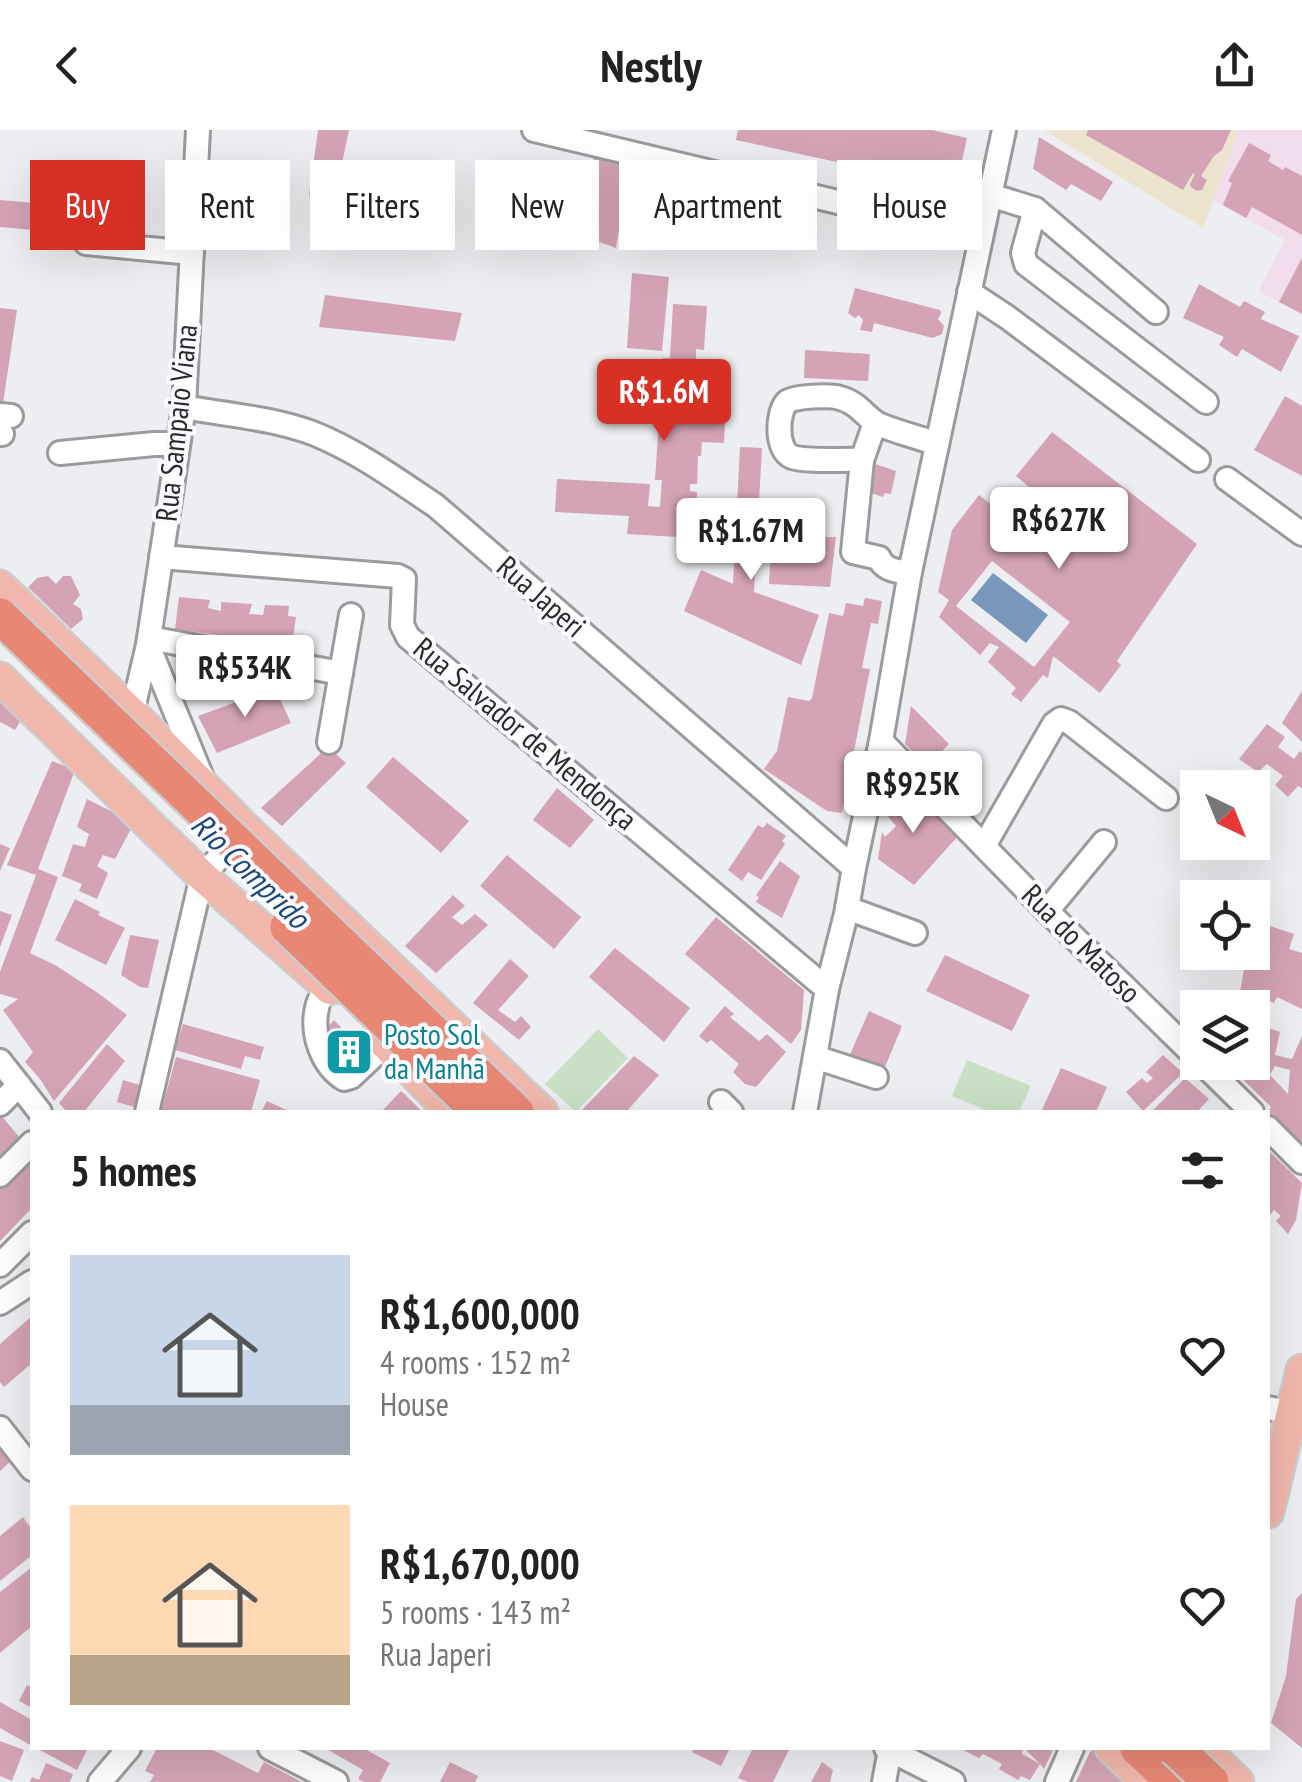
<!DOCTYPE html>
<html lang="en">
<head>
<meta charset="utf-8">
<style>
  :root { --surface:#fff; --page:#f2f2f2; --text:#222; --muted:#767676; --accent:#d93025 }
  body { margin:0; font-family:"PT Sans Narrow",sans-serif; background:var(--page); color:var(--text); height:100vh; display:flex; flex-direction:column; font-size:38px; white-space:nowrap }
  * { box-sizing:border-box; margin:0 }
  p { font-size:32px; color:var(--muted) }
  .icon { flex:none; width:55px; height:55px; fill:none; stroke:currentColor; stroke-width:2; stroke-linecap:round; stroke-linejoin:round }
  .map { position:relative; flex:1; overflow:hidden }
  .drawer { position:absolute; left:30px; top:980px; width:1240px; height:640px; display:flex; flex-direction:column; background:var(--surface); border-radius:0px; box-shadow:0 10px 40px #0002 }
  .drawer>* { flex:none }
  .guide { position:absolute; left:30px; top:30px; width:1242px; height:90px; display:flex; gap:20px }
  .needle { width:65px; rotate:137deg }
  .buttons { position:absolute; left:1180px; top:640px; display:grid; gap:20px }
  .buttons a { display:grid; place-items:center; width:90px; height:90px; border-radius:0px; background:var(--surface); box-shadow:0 10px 40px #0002; font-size:50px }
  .price { position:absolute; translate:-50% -85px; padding:0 22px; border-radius:10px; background:#fff; color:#222; font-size:32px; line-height:65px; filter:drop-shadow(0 2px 5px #0008) }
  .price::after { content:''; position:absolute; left:50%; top:60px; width:30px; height:22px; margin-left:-15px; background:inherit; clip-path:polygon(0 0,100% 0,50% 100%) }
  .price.current { background:var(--accent); color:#fff }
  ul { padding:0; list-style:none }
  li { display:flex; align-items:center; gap:30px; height:250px; padding:0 40px }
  li span { display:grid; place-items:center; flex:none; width:280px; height:200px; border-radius:0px; color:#555 }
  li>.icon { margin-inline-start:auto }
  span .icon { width:120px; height:120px; fill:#fffc; stroke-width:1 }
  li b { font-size:42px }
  h2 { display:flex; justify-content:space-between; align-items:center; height:120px; padding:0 40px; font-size:42px }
  .chip { padding:0 35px; border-radius:0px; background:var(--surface); box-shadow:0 10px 40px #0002; font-size:35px; line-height:90px }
  .chip.current { background:var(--accent); color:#fff }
  header { display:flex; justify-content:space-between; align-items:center; height:130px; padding:0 40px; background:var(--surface); font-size:45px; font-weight:800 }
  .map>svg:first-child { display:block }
  .commercial { fill:#ece4cf }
  .education { fill:#f2ddec }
  .green { fill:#c9e0c6 }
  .water { fill:#7897bb }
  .building { fill:#d4a3b6; fill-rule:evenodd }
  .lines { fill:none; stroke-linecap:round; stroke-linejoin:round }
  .minor-casing { stroke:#9b9b9e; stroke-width:28 }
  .major-casing { stroke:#ccc; stroke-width:35 }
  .highway-casing { stroke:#ccc; stroke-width:40 }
  .minor { stroke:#fff; stroke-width:22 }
  .major { stroke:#f1b7ac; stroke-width:30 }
  .highway { stroke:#e88774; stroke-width:35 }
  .highway-bridge-casing { stroke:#ccc; stroke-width:40; stroke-linecap:butt }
  .highway-bridge { stroke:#e88774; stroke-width:35 }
  .labels { text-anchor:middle; stroke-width:8; stroke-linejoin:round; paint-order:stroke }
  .street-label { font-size:30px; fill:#2b2b2c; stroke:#fbfbff }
  .culture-label { font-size:30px; fill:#0d838f; stroke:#fbfbff; text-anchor:start }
  .water-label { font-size:32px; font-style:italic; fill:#1c4979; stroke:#fbfbff }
</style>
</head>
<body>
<header><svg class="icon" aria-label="back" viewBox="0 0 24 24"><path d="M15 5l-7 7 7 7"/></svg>Nestly<svg class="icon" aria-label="share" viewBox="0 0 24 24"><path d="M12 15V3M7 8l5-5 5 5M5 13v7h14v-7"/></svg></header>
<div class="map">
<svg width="1302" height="1652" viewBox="0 0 1302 1652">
  <rect width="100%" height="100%" fill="#edeef1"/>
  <path class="commercial" d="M 1044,0 L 1239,0 L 1203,98 Z"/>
  <path class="education" d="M 1239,0 L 1302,0 L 1302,184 L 1258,161 L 1285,110 L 1213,70 Z"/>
  <g class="green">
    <path d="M 598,899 L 628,928 L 576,982 L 545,954 Z"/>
    <path d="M 967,930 L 1031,956 L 1019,982 L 990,982 L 952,966 Z"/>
  </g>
  <path class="water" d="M 993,443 L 1048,485 L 1026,513 L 971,470 Z"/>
  <g class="building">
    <path d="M 318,0 L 349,0 L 334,70 L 309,65 Z"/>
    <path d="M 738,0 L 932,0 L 967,8 L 956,58 L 736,10 Z"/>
    <path d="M 1088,0 L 1231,0 L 1222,20 L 1214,26 L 1201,46 L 1207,50 L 1202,60 L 1197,61 L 1191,57 L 1190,54 L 1195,44 L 1193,43 L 1183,60 L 1086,5 Z"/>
    <path d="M 1039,7 L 1113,52 L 1101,71 L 1071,54 L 1066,60 L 1033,39 Z"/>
    <path d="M 1249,13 L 1271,25 L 1268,31 L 1283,40 L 1285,37 L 1302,46 L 1302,105 L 1252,77 L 1246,88 L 1223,75 L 1232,53 L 1228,51 Z"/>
    <path d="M 594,27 L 629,37 L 616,118 L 578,104 Z"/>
    <path d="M 0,70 L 136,82 L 133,109 L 0,97 Z"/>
    <path d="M 1302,128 L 1302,184 L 1279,172 Z"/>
    <path d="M 632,143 L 669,147 L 662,221 L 627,218 Z"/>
    <path d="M 1199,154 L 1240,177 L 1244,171 L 1265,182 L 1261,189 L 1299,206 L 1281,242 L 1242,219 L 1237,227 L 1219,215 L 1224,207 L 1183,188 Z"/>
    <path d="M 855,158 L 940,180 L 941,183 L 938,189 L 944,196 L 942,204 L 933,208 L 874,193 L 872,202 L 860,200 L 863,190 L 859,185 L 855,188 L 848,183 Z"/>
    <path d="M 325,165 L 462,183 L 455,211 L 319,197 Z"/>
    <path d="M 673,174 L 707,176 L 704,220 L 696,219 L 696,229 L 704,230 L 702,257 L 705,257 L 705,270 L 726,271 L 724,313 L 702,312 L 701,326 L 698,326 L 697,354 L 690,354 L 690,361 L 697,362 L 695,408 L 627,404 L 629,386 L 555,382 L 557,349 L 650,354 L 648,376 L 660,377 L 662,350 L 655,350 L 663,228 L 670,228 Z"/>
    <path d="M 0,178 L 17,180 L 2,280 L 0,280 Z"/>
    <path d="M 805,220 L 870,224 L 868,251 L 804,248 Z"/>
    <path d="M 1285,266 L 1302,276 L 1302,346 L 1254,320 Z"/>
    <path d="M 1052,302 L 1197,414 L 1117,531 L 1121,535 L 1100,563 L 1053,526 L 1048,548 L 1043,545 L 1021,572 L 1011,564 L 1016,558 L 988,532 L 999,517 L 990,513 L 980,525 L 939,487 L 949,470 L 938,462 L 952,400 L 979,365 L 1013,392 L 1036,363 L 1016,346 ZM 992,431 L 1070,492 L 1034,537 L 956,476 Z"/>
    <path d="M 740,317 L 762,318 L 754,462 L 819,485 L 801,535 L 684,481 L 701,440 L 733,454 Z"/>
    <path d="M 875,334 L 896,341 L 891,364 L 885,363 L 883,367 L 868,362 Z"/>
    <path d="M 772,397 L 812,399 L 818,407 L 836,407 L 830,457 L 769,454 Z"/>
    <path d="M 48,446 L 56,454 L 63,446 L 71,446 L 80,465 L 73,474 L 81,479 L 83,489 L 71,499 L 28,457 L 37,448 Z"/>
    <path d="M 179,467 L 210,470 L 208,478 L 221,481 L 221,472 L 252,474 L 249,484 L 263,485 L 265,475 L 289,476 L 288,486 L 296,487 L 291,522 L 279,519 L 281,514 L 175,499 Z"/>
    <path d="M 865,468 L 882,471 L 878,494 L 871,493 L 862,538 L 870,539 L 842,683 L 827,681 L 764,639 L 777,621 L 788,567 L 809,571 L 812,568 L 829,483 L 843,486 L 846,473 L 863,476 Z"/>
    <path d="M 275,558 L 291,593 L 217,623 L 198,586 Z"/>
    <path d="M 1302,561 L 1302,612 L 1282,593 Z"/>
    <path d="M 0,569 L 25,583 L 15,600 L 0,592 Z"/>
    <path d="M 911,576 L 949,614 L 942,621 L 965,645 L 963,656 L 955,664 L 905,614 Z"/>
    <path d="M 1267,594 L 1285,607 L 1278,617 L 1294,629 L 1300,621 L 1302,623 L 1302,658 L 1298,656 L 1288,667 L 1275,655 L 1283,646 L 1267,634 L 1258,642 L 1239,629 Z"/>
    <path d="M 328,617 L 346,633 L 282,696 L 261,678 Z"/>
    <path d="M 393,627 L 469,691 L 441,723 L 366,657 Z"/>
    <path d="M 52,631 L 75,640 L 38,739 L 58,747 L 30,823 L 55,835 L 98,863 L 127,885 L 54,971 L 40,949 L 25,932 L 33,922 L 3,880 L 18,869 L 0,864 L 0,842 L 36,745 L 7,735 Z"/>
    <path d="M 901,656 L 908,658 L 958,706 L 914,755 L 878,729 L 882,702 L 885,707 L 896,696 L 885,683 L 888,666 L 896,657 Z"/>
    <path d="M 557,658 L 594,690 L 570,718 L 533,690 Z"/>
    <path d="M 87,669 L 134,693 L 115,729 L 103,725 L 97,736 L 108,743 L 97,769 L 79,761 L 82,754 L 62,746 L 73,714 L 85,717 L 89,704 L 77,697 Z"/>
    <path d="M 767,693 L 786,706 L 782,711 L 785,714 L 761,750 L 748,742 L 742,751 L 728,740 L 758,695 L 763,698 Z"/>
    <path d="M 0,714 L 10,718 L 0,741 Z"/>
    <path d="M 507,725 L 581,787 L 554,819 L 480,756 Z"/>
    <path d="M 780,731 L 800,746 L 782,788 L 756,772 L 759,767 L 756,765 Z"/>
    <path d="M 453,765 L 465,776 L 452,787 L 462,795 L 475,784 L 488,795 L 436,843 L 405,816 Z"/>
    <path d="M 75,769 L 100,782 L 98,785 L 125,798 L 106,835 L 55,810 Z"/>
    <path d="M 0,781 L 12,785 L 0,817 Z"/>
    <path d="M 716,787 L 804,860 L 801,900 L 791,914 L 685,824 Z"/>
    <path d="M 1252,790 L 1294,804 L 1289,819 L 1302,823 L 1302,879 L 1277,867 L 1274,873 L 1240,862 L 1246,828 L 1237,822 L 1252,822 L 1252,813 L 1258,803 L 1252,800 Z"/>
    <path d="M 130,805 L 159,810 L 148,858 L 140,857 L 121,845 Z"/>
    <path d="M 615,818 L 690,878 L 664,912 L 589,847 Z"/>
    <path d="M 945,825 L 1030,865 L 1012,901 L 926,861 Z"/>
    <path d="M 510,829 L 529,846 L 498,880 L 515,892 L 521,886 L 531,897 L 519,910 L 473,873 Z"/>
    <path d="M 725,876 L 734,884 L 730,887 L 759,911 L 767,904 L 786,922 L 756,957 L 745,954 L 733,942 L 739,934 L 711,910 L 707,913 L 699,906 Z"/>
    <path d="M 869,881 L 902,896 L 883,942 L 848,929 Z"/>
    <path d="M 334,890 L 355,912 L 363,907 L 372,916 L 343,944 L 327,928 L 338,916 L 324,901 Z"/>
    <path d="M 1252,892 L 1280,902 L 1275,925 L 1292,929 L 1302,906 L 1302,1015 L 1268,983 L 1271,977 L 1229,936 L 1229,932 L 1252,932 ZM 1275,936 L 1290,940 L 1288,964 L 1270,945 Z"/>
    <path d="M 183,894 L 264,917 L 260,930 L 245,926 L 241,939 L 175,920 Z"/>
    <path d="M 107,914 L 125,931 L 84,982 L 67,982 L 59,973 Z"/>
    <path d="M 1163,925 L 1183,943 L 1143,981 L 1126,962 L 1142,948 L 1147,953 L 1153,948 L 1146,942 Z"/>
    <path d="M 634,926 L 659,945 L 626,982 L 580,982 Z"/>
    <path d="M 176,927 L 260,950 L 251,982 L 161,982 Z"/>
    <path d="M 1061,938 L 1107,957 L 1096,982 L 1041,982 Z"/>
    <path d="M 1185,948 L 1209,969 L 1197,982 L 1151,982 Z"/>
    <path d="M 123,950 L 140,955 L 134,977 L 117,972 Z"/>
    <path d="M 401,961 L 423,982 L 385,982 L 383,980 Z"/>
    <path d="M 267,971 L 291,982 L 261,982 Z"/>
    <path d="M 0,984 L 24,1013 L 0,1037 Z"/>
    <path d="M 1268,1020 L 1302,1053 L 1296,1090 L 1288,1104 L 1276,1091 L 1281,1086 L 1274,1080 L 1268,1087 Z"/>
    <path d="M 32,1021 L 32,1078 L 0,1111 L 0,1054 Z"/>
    <path d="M 32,1186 L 32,1233 L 4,1257 L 0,1252 L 0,1214 Z"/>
    <path d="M 0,1320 L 10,1332 L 0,1341 Z"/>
    <path d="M 23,1387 L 32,1400 L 32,1425 L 0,1451 L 0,1406 Z"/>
    <path d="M 32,1437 L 32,1496 L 0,1523 L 0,1462 Z"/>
    <path d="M 1302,1463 L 1302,1618 L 1271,1593 L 1286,1546 L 1296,1469 Z"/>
    <path d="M 27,1555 L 32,1558 L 32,1578 L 19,1571 Z"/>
    <path d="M 0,1572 L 32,1590 L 32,1616 L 0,1598 Z"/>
    <path d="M 0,1611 L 24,1620 L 12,1651 L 0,1646 Z"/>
    <path d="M 36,1618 L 83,1618 L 87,1620 L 77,1640 Z"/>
    <path d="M 157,1618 L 209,1618 L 258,1643 L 264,1632 L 302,1652 L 150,1652 L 154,1645 L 145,1641 Z"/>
    <path d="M 325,1618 L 363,1618 L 390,1633 L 380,1652 L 364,1652 L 358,1649 L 363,1640 Z"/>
    <path d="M 694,1618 L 730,1618 L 721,1636 L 692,1622 Z"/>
    <path d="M 753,1618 L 790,1618 L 773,1652 L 748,1652 L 738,1648 Z"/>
    <path d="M 959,1618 L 1019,1618 L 1023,1620 L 1022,1624 L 1040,1634 L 1024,1618 L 1054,1618 L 1044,1639 L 1040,1634 L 1030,1650 L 1021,1646 L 1018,1650 L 999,1639 L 1002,1634 L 983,1624 L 979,1628 Z"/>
    <path d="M 1096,1618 L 1103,1622 L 1136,1652 L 1076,1652 L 1090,1622 Z"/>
    <path d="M 450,1632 L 478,1646 L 475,1652 L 440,1652 Z"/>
    <path d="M 822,1632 L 833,1640 L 830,1652 L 811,1652 Z"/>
    <path d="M 46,1633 L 73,1644 L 70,1652 L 30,1652 L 32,1647 L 39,1650 Z"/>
  </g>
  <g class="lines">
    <g class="minor-casing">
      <g id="minor">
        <path d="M 534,0 L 981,106"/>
        <path d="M 990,65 L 1035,79 L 1156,182"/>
        <path d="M 1035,79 L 1023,123 L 1026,134 L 1206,272"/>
        <path d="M 86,113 L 192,123"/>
        <path d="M 969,162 L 1007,187 L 1198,330"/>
        <path d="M 184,277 C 227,285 274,288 315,304 C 359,322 397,350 436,376 L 854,738"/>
        <path d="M 0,285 L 11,286"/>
        <path d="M 875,293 L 862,330 L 853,422 L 879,428 C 884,440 898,442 910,442"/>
        <path d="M 0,304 L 2,304"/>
        <path d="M 60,323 L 154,314 L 178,314"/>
        <path d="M 862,330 C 845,329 807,332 792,327 C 775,320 777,282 787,272 C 793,266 831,265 840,268 C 859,273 866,288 878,294 C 896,302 918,307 937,314"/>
        <path d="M 1227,349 L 1302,404"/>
        <path d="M 161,427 L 398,446 L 404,449 L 402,495 L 408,507 L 827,859"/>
        <path d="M 149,508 L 341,543"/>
        <path d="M 148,515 L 203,650"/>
        <path d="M 132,583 L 148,515 L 184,277 L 198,0"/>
        <path d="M 881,611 L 1047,781 L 1198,929"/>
        <path d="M 329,612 L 351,485"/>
        <path d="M 984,716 L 1054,594 L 1061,589 L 1069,592 L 1166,668"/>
        <path d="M 847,778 L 915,803"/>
        <path d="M 1047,781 L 1104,712"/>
        <path d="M 327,856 C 323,863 318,871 317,878 C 311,904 322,935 344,949 L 351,947 L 386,914"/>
        <path d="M 815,927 L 876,947"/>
        <path d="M 0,931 L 40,982"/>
        <path d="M 1201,932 L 1252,982"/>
        <path d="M 721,972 L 731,982"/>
        <path d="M 0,974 L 19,955"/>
        <path d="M 147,982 L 202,746 L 242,703"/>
        <path d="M 805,982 L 827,859 L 846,784 L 854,738 L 881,611 L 910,442 L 1004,0"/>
        <path d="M 1268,998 L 1302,1032"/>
        <path d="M 0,1045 L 32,1013"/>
        <path d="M 0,1135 L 32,1103"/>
        <path d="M 0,1173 L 32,1152"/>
        <path d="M 1268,1278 L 1292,1283"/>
        <path d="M 0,1298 L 32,1339"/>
        <path d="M 270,1618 L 336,1652"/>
        <path d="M 886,1618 L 953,1652"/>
        <path d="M 100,1652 L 129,1618"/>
        <path d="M 884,1652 L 890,1620"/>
        <path d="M 1057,1652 L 1072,1618"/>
      </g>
    </g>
    <g class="major-casing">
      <g id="major">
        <path d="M 0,456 L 132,583 L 246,699 L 542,982"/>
        <path d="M 0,548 L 202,746 L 330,859"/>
        <path d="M 381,909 L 451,982"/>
        <path d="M 1268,1382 L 1302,1240"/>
        <path d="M 1111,1618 L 1147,1652"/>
        <path d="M 1202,1618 L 1238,1652"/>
      </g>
    </g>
    <g class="highway-casing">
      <path id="highway" d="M 1138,1618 L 1174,1652"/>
    </g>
    <use href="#minor" class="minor"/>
    <use href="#major" class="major"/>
    <use href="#highway" class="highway"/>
    <g class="highway-bridge-casing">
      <g id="highway-bridge">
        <path d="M 0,486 L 516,982"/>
        <path d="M 288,797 L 480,982"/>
        <path d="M 1175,1618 L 1211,1652"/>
      </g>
    </g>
    <use href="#highway-bridge" class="highway-bridge"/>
  </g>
  <defs>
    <g id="building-square" transform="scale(2.5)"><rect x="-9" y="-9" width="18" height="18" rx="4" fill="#0f9aa8" stroke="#fbfbff"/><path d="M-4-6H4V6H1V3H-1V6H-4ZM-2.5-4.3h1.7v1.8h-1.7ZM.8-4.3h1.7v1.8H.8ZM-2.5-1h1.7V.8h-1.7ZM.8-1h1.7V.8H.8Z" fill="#fff"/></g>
  </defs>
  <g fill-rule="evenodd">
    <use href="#building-square" x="349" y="922"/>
  </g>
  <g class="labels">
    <g class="street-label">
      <text transform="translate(177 293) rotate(-84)" y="10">Rua Sampaio Viana</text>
      <text transform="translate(541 467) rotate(41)" y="10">Rua Japeri</text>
      <text transform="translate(525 604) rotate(40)" y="10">Rua Salvador de Mendonça</text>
      <text transform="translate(1081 814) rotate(45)" y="10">Rua do Matoso</text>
    </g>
    <g class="culture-label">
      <text x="384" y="915">Posto Sol<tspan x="384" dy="34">da Manhã</tspan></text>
    </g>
    <g class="water-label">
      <text transform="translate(250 741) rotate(44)" y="11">Rio Comprido</text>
    </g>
  </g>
</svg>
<div class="buttons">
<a><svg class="needle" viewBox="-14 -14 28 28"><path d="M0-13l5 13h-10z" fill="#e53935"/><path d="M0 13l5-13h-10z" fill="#767676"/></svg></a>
<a><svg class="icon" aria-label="locate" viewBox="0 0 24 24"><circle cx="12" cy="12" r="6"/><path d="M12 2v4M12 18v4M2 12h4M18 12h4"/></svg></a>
<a><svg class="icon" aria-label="layers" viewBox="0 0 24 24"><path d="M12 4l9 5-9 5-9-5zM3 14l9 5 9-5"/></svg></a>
</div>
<b class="price current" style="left:664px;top:314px">R$1.6M</b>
<b class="price" style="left:1059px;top:442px">R$627K</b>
<b class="price" style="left:751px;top:453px">R$1.67M</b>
<b class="price" style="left:245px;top:590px">R$534K</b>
<b class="price" style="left:913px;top:706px">R$925K</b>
<div class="guide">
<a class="chip current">Buy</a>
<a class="chip">Rent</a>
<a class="chip">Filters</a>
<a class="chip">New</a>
<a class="chip">Apartment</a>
<a class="chip">House</a>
</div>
<section class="drawer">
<h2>5 homes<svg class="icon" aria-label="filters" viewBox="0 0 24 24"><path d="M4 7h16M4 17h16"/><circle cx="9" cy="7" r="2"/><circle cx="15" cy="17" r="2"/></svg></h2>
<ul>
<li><span style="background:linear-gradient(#c9d6e8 75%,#9aa5b1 0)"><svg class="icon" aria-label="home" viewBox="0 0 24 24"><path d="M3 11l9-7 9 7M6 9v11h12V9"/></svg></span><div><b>R$1,600,000</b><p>4 rooms · 152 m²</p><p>House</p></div><svg class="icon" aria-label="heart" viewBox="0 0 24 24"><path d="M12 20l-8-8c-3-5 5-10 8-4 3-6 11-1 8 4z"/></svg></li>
<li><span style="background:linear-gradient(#ffd9b3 75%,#b9a48a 0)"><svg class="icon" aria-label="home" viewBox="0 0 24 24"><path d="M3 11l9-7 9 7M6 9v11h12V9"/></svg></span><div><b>R$1,670,000</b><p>5 rooms · 143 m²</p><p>Rua Japeri</p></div><svg class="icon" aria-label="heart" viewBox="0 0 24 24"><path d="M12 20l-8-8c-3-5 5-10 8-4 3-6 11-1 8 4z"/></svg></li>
</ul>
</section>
</div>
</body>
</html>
